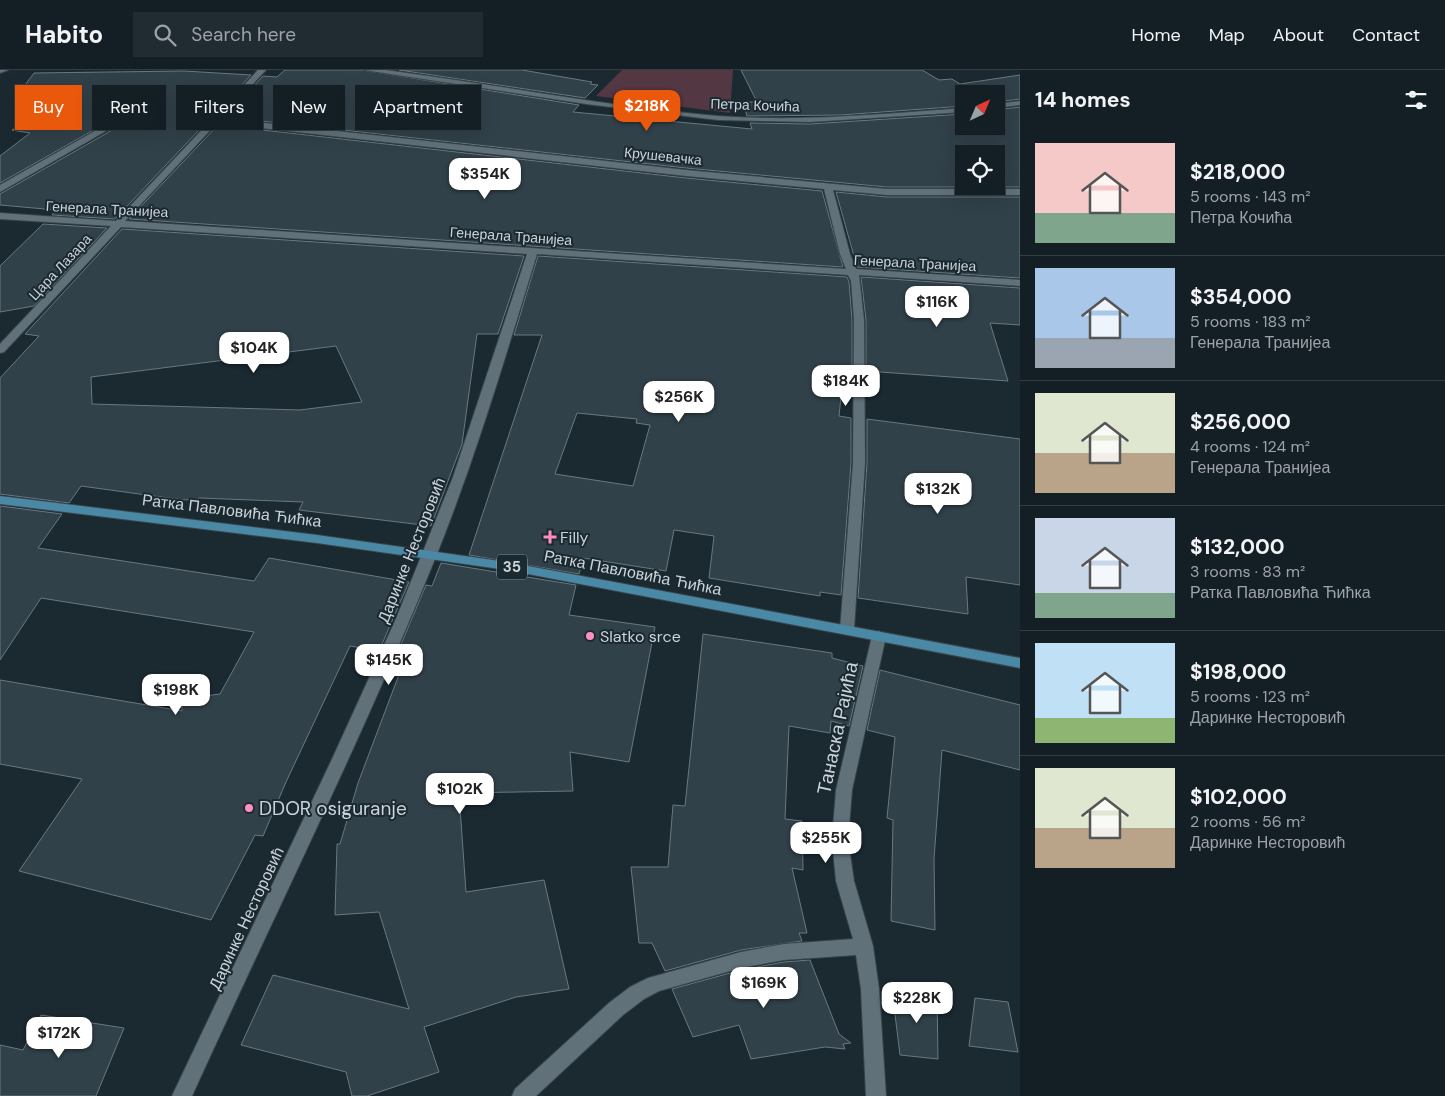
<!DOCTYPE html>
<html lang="en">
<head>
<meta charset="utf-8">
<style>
  :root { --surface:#141f25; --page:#212c32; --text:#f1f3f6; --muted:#9da2a7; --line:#333d42; --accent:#ea580c }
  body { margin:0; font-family:"DM Sans",sans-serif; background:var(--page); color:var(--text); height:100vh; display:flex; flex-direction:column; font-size:19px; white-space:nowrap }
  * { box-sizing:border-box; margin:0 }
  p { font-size:16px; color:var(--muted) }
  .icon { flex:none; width:28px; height:28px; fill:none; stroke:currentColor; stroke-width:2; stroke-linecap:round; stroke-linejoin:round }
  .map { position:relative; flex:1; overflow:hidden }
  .panel { display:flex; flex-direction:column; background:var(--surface); width:425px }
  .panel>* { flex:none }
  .guide { position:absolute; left:15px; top:15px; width:475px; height:45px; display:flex; gap:10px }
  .needle { width:32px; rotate:44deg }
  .fabs { position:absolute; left:955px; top:15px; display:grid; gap:10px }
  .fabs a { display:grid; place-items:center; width:50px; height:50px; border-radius:0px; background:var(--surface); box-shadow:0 5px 20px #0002,0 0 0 1px var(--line); font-size:25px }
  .price { position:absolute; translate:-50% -42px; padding:0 11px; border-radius:10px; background:#fff; color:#222; font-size:16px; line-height:32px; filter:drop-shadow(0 1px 2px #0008) }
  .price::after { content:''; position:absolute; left:50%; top:30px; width:15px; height:11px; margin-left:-8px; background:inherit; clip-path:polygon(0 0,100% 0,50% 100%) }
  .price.current { background:var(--accent); color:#fff }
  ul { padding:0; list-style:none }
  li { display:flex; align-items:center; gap:15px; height:125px; padding:0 15px }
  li+li { border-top:1px solid var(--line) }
  li span { display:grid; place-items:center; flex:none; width:140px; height:100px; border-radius:0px; color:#555 }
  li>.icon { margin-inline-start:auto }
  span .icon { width:60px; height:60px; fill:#fffc; stroke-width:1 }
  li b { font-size:21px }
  h2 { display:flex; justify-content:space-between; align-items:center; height:60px; padding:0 15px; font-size:21px }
  .pill { padding:0 18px; border-radius:0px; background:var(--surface); box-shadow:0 5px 20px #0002,0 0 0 1px var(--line); font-size:18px; line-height:45px }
  .pill.current { background:var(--accent); color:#fff }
  header { display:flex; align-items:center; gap:30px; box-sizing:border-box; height:70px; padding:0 25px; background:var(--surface); border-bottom:1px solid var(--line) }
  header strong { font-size:24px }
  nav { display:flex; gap:28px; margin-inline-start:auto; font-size:18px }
  .search { width:350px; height:45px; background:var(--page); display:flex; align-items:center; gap:12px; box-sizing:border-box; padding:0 18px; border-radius:0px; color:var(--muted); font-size:19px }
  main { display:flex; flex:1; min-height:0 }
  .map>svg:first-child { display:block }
  .green { fill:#533742 }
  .building { fill:#314149; stroke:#687982; fill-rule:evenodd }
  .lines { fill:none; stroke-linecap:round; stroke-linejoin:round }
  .minor-casing { stroke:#38444a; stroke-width:2 }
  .primary-casing { stroke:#38444a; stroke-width:2 }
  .minor { fill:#60717a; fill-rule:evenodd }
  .primary { fill:#4989a6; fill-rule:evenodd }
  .poi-dot { fill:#fd8ebf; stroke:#1b2931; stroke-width:2 }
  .labels { text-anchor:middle; stroke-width:4; stroke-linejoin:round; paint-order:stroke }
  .far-street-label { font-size:14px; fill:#cbd4d9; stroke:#1b2931 }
  .shield { fill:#1b2931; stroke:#96a1a7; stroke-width:1 }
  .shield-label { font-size:15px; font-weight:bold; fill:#cbd4d9 }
  .street-label { font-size:16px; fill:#cbd4d9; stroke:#1b2931 }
  .poi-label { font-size:16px; fill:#cbd4d9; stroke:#1b2931; text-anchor:start }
  .near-street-label { font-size:19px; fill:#cbd4d9; stroke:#1b2931 }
  .near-poi-label { font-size:19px; fill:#cbd4d9; stroke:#1b2931; text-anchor:start }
</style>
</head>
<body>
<header>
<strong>Habito</strong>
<div class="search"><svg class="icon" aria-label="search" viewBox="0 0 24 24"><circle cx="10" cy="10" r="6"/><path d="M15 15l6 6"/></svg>Search here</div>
<nav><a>Home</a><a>Map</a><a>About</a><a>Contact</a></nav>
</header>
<main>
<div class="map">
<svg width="1020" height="1026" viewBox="0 0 1020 1026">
  <rect width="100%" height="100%" fill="#1b2931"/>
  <path class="green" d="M 622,0 L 733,0 L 730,43 L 596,26 Z"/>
  <g class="building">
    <path d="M 285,0 L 362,0 L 579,35 L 573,42 L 752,59 L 750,53 L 810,54 L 964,44 L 964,56 L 996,56 L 996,40 L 1020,37 L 1020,117 L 887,117 L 686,98 L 225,47 L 263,6 L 277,7 ZM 964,84 L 996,84 L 996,116 L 964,116 Z"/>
    <path d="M 399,0 L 522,0 L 592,12 L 590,14 L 598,15 L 585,28 Z"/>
    <path d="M 741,0 L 922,0 L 939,10 L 952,9 L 960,14 L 1020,5 L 1020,29 L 996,32 L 996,24 L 964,24 L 964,36 L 841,45 L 747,46 L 743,32 L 757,32 Z"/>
    <path d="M 184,1 L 251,5 L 115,149 L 52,145 L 56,140 L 0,135 L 0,124 L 114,59 L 123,40 L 118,24 L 110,25 L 111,39 L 106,53 L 0,113 L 0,86 L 30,63 L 12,60 L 59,35 L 14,30 L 34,3 Z"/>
    <path d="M 218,55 L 686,108 L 822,121 L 843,197 L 129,149 Z"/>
    <path d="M 836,122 L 887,127 L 1020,127 L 1020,208 L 857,197 Z"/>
    <path d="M 43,154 L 107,158 L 34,236 L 0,242 L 0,196 Z"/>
    <path d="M 122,159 L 524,186 L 498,264 L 477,264 L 462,374 L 431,456 L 299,440 L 303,432 L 199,428 L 198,429 L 183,430 L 81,416 L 69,433 L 0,424 L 0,308 L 39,266 L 25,264 ZM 336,276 L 362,332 L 300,340 L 92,334 L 91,307 Z"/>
    <path d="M 538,186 L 847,207 L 849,212 L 852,250 L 852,300 L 844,299 L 839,346 L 851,348 L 851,393 L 841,525 L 820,522 L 820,526 L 709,508 L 714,466 L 674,460 L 666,501 L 583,488 L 579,504 L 469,485 L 542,265 L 514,265 ZM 577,343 L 637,349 L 636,353 L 650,355 L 633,416 L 555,404 Z"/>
    <path d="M 861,207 L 1020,218 L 1020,255 L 990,253 L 1008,311 L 866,301 L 866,250 Z"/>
    <path d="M 867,349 L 1020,369 L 1020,515 L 966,507 L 968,544 L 858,528 L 867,393 Z"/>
    <path d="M 0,436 L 62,444 L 38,478 L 254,511 L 269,488 L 409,512 L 379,581 L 350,576 L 286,712 L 263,766 L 255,765 L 211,850 L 19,801 L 82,709 L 0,694 L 0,610 L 182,641 L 182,629 L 220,624 L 254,562 L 41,528 L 0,590 Z"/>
    <path d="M 441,493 L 576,515 L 569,545 L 655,557 L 629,692 L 570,682 L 573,721 L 459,723 L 466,822 L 544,810 L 569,919 L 516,927 L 424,957 L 439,1002 L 367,1026 L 352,1026 L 346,1002 L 241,975 L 273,905 L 409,939 L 379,842 L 335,845 L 337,774 L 340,774 L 358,713 L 406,586 L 397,584 L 426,515 L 432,516 Z"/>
    <path d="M 703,564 L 832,583 L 832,588 L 863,596 L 849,656 L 831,651 L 830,663 L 789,656 L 785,749 L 802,751 L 803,800 L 792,798 L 807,863 L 799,863 L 802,871 L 741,880 L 665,901 L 652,873 L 639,873 L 631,797 L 668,797 L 673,735 L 685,736 Z"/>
    <path d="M 880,600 L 1020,635 L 1020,700 L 942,680 L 934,789 L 935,860 L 891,851 L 893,750 L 887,748 L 895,667 L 867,660 Z"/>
    <path d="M 810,890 L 839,964 L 851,973 L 843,974 L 845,979 L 825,977 L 751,989 L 739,955 L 693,967 L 672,919 L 741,900 L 784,892 Z"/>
    <path d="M 892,920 L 937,924 L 938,989 L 900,985 Z"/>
    <path d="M 975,928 L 1008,932 L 1018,982 L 969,976 Z"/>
    <path d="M 41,945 L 124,958 L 96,1026 L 0,1026 L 0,975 L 23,980 Z"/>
  </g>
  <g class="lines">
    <g class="minor-casing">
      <g id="minor">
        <path d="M 0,0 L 8,0 L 0,3 Z"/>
        <path d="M 258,0 L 266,0 L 221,48 L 686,100 L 887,119 L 1020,119 L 1020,125 L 887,125 L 833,120 L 850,184 L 856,199 L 1020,210 L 1020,216 L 859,205 L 864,250 L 865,393 L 854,560 L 847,565 L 840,560 L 853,393 L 854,250 L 851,211 L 848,205 L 537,184 C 506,285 476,386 437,484 C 363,668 274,845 192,1026 L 172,1026 L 333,687 L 395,551 L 453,407 L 527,184 L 121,157 L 4,282 L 0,283 L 0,274 L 111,156 L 0,149 L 0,143 L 116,151 ZM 217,53 L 686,106 L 824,119 L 840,184 L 846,199 L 125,151 Z"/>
        <path d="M 364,0 L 385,0 C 496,14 607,37 718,46 C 800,52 882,44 964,38 L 964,42 L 810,52 L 718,50 L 586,34 Z"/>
        <path d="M 111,26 L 117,26 L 121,39 L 113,57 L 0,122 L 0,115 L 107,54 L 113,39 Z"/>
        <path d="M 1020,31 L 1020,35 L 996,38 L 996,34 Z"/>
        <path d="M 879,561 L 886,566 L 852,720 L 848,770 L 854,811 L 873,876 L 879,919 L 886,1026 L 866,1026 L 861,919 L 856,885 L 784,890 L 741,898 L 659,921 L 644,929 L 623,945 L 536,1026 L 512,1026 L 515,1019 L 609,933 L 630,917 L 648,908 L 741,882 L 784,874 L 853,869 L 836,811 L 832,770 L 836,720 L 872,566 Z"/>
      </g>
    </g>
    <g class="primary-casing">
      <path id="primary" d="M 0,426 L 317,465 L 507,492 L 1020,588 L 1020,598 L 507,500 L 317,473 L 0,434 Z"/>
    </g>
    <use href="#minor" class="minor"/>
    <use href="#primary" class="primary"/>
  </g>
  <g class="poi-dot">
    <path d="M547.5 459.5h5v5h5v5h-5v5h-5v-5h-5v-5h5z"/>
    <circle cx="590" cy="566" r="5"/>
    <circle cx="249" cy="738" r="5"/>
  </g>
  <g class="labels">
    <g class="far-street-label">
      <text transform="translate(755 35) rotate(2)" y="5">Петра Кочића</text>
      <text transform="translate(663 86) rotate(6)" y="5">Крушевачка</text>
      <text transform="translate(107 139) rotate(3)" y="5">Генерала Транијеа</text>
      <text transform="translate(511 166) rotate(4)" y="5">Генерала Транијеа</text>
      <text transform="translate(915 193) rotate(3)" y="5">Генерала Транијеа</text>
      <text transform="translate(60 197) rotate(-47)" y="5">Цара Лазара</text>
    </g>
    <rect class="shield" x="497" y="484.5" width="30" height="25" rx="4"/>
    <g class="shield-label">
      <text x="512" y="502">35</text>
    </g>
    <g class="street-label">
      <text transform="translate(232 440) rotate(7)" y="6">Ратка Павловића Ћићка</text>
      <text transform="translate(411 480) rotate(-68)" y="6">Даринке Несторовић</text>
      <text transform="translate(633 502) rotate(11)" y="6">Ратка Павловића Ћићка</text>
      <text transform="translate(246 848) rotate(-65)" y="6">Даринке Несторовић</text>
    </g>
    <g class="poi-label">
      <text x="560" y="473">Filly</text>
      <text x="600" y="572">Slatko srce</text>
    </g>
    <g class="near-street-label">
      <text transform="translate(837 658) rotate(-78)" y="7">Танаска Рајића</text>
    </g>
    <g class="near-poi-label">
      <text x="259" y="745">DDOR osiguranje</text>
    </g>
  </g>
</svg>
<div class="fabs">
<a><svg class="needle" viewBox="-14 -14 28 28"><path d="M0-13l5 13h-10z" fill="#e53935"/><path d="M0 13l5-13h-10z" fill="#9da2a7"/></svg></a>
<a><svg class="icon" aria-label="locate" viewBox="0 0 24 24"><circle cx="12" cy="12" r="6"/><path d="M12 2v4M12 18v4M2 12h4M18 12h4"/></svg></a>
</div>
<b class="price current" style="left:647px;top:62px">$218K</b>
<b class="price" style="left:485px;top:130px">$354K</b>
<b class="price" style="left:937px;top:258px">$116K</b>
<b class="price" style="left:254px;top:304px">$104K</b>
<b class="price" style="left:846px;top:337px">$184K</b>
<b class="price" style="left:679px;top:353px">$256K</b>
<b class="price" style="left:938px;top:445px">$132K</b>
<b class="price" style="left:389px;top:616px">$145K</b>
<b class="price" style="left:176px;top:646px">$198K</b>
<b class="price" style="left:460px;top:745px">$102K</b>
<b class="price" style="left:826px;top:794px">$255K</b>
<b class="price" style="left:764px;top:939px">$169K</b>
<b class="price" style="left:917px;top:954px">$228K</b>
<b class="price" style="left:59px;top:989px">$172K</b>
<div class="guide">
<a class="pill current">Buy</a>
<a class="pill">Rent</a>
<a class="pill">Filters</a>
<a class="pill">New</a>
<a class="pill">Apartment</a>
</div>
</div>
<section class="panel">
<h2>14 homes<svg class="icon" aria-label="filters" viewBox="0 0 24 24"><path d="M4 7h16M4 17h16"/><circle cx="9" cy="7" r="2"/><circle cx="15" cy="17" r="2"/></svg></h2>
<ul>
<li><span style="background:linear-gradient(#f6c9c9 70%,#7fa58c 0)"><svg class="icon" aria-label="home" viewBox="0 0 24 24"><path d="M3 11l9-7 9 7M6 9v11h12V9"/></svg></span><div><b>$218,000</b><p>5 rooms · 143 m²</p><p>Петра Кочића</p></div></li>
<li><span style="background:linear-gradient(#a9c7e8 70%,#9aa5b1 0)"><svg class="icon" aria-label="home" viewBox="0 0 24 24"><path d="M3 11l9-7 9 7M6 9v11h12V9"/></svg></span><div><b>$354,000</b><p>5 rooms · 183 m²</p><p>Генерала Транијеа</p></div></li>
<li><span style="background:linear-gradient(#dfe7d0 60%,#b9a48a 0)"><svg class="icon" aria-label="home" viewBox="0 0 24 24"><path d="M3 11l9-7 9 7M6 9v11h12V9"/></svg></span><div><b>$256,000</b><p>4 rooms · 124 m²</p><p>Генерала Транијеа</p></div></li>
<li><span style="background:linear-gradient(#c9d6e8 75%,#7fa58c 0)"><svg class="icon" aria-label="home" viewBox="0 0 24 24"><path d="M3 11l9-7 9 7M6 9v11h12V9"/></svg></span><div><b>$132,000</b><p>3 rooms · 83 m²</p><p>Ратка Павловића Ћићка</p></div></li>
<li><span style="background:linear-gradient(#bfe0f5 75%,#8fb573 0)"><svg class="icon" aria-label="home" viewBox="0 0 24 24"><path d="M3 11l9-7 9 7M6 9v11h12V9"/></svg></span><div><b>$198,000</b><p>5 rooms · 123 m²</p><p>Даринке Несторовић</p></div></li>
<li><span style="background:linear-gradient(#dfe7d0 60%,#b9a48a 0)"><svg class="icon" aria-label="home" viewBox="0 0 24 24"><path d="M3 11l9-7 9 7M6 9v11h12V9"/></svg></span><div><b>$102,000</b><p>2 rooms · 56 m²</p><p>Даринке Несторовић</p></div></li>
</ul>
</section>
</main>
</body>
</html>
